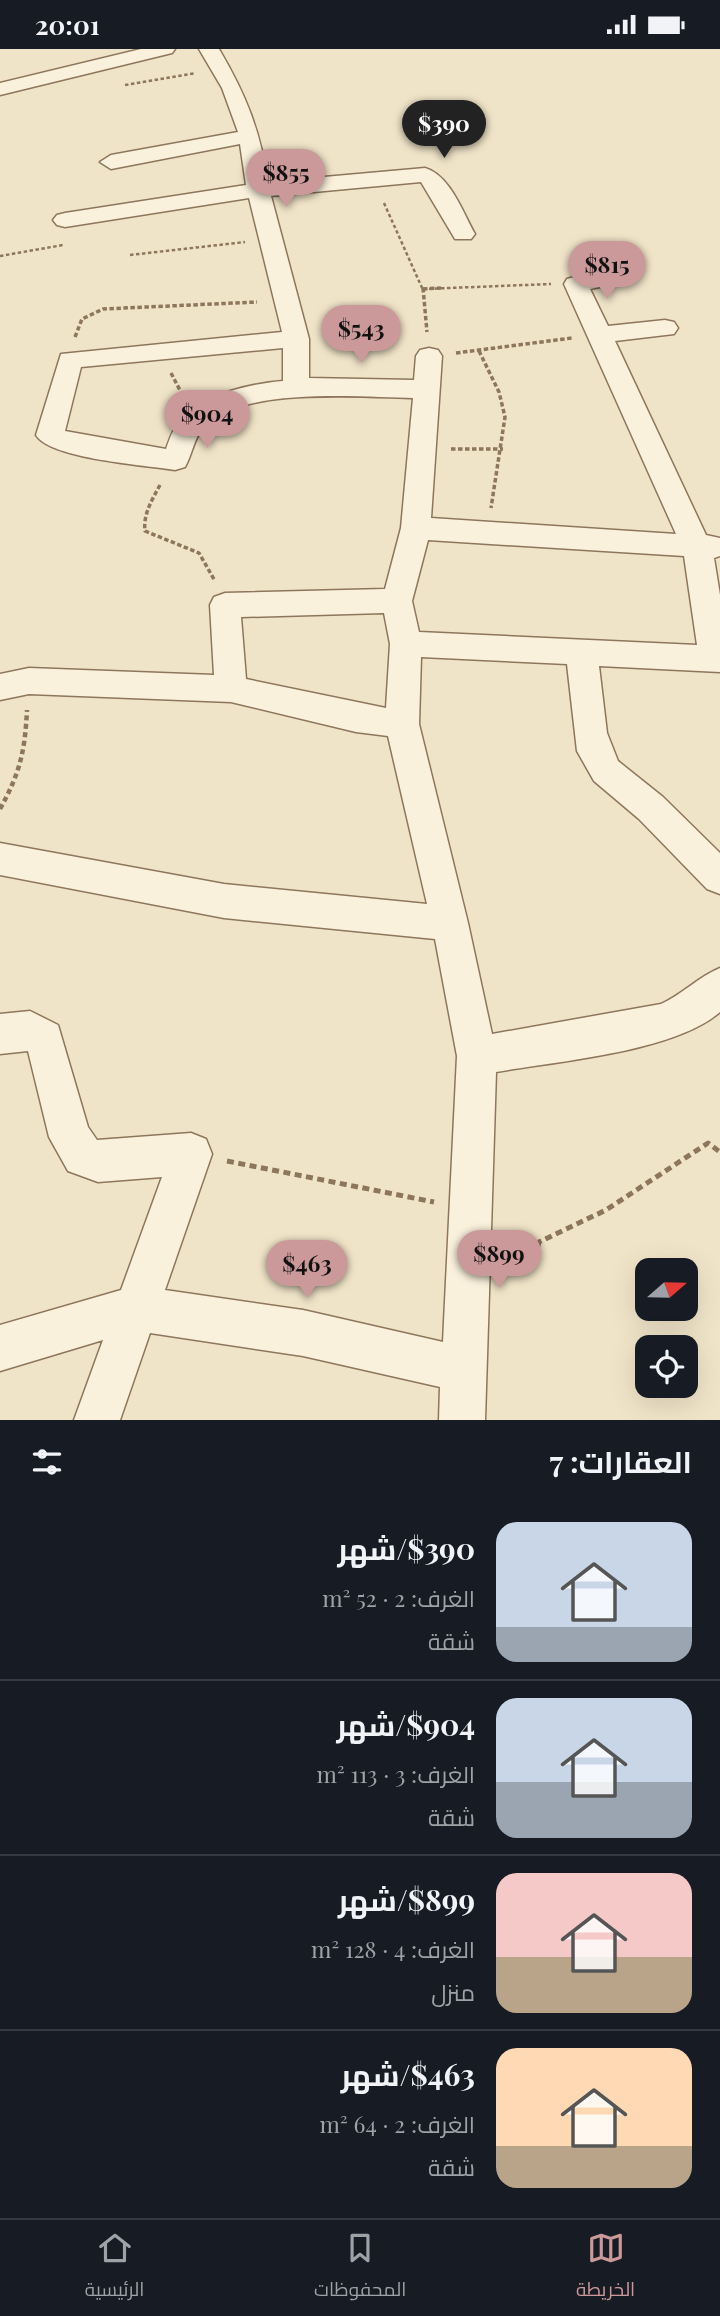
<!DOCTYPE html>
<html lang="ar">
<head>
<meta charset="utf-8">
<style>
  :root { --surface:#171b24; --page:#20242c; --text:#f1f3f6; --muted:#9ea1a6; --line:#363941; --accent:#cc999b }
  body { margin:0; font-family:"Playfair Display",Cairo,serif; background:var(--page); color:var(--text); direction:rtl; height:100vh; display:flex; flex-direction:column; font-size:26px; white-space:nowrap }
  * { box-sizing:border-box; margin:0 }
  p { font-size:23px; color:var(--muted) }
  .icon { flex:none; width:38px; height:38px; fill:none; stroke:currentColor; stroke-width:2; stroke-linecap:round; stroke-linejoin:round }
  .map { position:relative; height:1371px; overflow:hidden; direction:ltr }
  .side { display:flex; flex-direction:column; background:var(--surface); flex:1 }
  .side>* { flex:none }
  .needle { width:46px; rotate:70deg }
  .controls { position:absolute; left:635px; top:1209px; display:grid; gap:14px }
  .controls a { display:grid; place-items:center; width:63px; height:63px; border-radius:14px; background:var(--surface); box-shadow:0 7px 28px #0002; font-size:35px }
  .price { position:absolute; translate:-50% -60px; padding:0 16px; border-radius:24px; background:var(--accent); color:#111; font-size:23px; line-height:46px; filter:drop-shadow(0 2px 4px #0008) }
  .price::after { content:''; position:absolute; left:50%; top:42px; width:21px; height:16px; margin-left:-10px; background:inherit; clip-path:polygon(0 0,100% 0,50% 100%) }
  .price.selected { background:#222; color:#fff }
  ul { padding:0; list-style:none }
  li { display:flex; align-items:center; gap:21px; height:175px; padding:0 28px }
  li+li { border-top:2px solid var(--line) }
  li span { display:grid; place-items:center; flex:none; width:196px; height:140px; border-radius:21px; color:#555 }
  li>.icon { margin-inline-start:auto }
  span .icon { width:84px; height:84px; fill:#fffc; stroke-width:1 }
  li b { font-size:30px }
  h2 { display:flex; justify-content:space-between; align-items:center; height:84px; padding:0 28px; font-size:30px }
  .status { display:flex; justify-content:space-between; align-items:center; height:49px; padding:0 35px; background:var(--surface); direction:ltr }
  .status svg { height:19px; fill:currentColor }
  .dock { display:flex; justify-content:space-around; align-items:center; height:98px; border-top:2px solid var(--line); background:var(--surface); font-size:19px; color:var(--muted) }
  .dock a { display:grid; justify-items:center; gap:4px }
  .dock .selected { color:var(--accent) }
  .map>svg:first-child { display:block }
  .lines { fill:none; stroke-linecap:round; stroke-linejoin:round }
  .street-casing { stroke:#8d765c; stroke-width:3 }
  .path-far3 { stroke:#8d765c; stroke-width:2.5; stroke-dasharray:3.5 2.5; stroke-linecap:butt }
  .path-far2 { stroke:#8d765c; stroke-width:3.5; stroke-dasharray:4.5 2.5; stroke-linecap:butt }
  .path-far1 { stroke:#8d765c; stroke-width:4.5; stroke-dasharray:5 3.5; stroke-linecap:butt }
  .path { stroke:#8d765c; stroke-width:5; stroke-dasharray:7 4.5; stroke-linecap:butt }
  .street { fill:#faf1dc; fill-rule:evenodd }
</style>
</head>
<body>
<div class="status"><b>20:01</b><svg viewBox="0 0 49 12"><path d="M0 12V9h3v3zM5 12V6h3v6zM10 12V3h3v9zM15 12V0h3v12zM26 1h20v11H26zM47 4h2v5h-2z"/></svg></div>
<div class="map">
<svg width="720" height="1371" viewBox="0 0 720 1371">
  <rect width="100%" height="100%" fill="#f0e4c8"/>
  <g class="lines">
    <g class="street-casing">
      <g id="street">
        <path d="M 141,0 L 175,0 L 172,4 L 0,46 L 0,34 Z"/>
        <path d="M 199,0 L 219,0 C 246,46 260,81 268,133 L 425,119 C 450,126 463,164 475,185 L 471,190 L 455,190 L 421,133 L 271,147 L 309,290 L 309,329 L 414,331 L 416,307 L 420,301 L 429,299 L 438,301 L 442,307 L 431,469 L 676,485 L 564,235 L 567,230 C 586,225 611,217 630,222 L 633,227 L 630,232 L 590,240 L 608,277 L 665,271 L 674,273 L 678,279 L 674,285 L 615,292 L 706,486 L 720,489 L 720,507 L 714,509 L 720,546 L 720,623 L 599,617 L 607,684 L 618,712 L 663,748 L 720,804 L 720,845 L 707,840 L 639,770 L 594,732 L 577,702 L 567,615 L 421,608 L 419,675 L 468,874 L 492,985 L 661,955 C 683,945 698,928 720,919 L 720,963 C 674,1003 558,1012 496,1023 L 485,1371 L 439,1371 L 440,1338 L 303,1307 L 150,1284 L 120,1371 L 74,1371 L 103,1291 L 0,1322 L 0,1276 L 121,1241 L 162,1128 L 98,1133 L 68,1122 L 49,1088 L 28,1002 L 0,1005 L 0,965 L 30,962 L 58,976 L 88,1078 L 97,1091 L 191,1084 L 206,1090 L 212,1105 L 165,1241 L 303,1261 L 443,1293 L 457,1007 L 435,890 L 224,869 L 0,826 L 0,794 L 224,835 L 427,855 L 388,687 L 356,683 L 231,653 L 29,645 L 0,651 L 0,625 L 29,619 L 214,626 L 210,556 L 214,548 L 225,544 L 385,540 L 401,479 L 413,349 C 362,348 239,337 203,379 C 194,389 192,406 185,418 L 175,421 C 146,416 50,410 36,386 L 61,305 L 282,283 L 249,149 L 65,178 L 57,176 L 53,171 L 57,166 L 65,164 L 246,136 L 240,95 L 111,120 L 100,113 L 111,106 L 238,83 L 222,39 ZM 283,299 L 283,332 C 256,334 203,345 184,366 C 175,375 170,388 166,400 L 65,382 L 81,318 ZM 428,491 L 684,507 L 697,596 L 419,583 L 412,552 ZM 384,564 L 390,595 L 386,659 L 246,630 L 241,568 Z"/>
      </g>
    </g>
    <g class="path-far3">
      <path d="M 125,36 L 196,24"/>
      <path d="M 384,154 L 423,241"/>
      <path d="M 130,206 L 245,193"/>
      <path d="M 0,207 L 63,196"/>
      <path d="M 423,240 L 551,235"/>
    </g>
    <g class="path-far2">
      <path d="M 423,239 L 427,283"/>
      <path d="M 423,240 L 441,239"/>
      <path d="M 75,288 L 82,270 L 103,260 L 257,253"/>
      <path d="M 479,302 L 499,343 L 505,368 L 491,459"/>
      <path d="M 456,304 L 572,289"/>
      <path d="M 171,324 L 183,347"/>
      <path d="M 451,400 L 503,400"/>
      <path d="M 160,436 C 152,451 143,465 145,482 L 199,504 L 215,532"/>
    </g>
    <path class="path-far1" d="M 0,760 C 20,724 25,702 27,661"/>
    <g class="path">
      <path d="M 227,1112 L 434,1153"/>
      <path d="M 506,1223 L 534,1213 L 539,1193 L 606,1161 L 708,1094 L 720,1103"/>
    </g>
    <use href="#street" class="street"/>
  </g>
</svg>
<div class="controls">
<a><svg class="needle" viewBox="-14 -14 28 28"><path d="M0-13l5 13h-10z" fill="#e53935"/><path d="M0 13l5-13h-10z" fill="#9ea1a6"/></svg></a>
<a><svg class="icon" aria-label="locate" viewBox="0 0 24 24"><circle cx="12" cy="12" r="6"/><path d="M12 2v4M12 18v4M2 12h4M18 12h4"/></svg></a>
</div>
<b class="price selected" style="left:444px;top:111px">$390</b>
<b class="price" style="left:286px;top:160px">$855</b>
<b class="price" style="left:607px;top:252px">$815</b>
<b class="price" style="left:361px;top:316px">$543</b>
<b class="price" style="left:207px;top:401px">$904</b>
<b class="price" style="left:499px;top:1241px">$899</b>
<b class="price" style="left:307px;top:1251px">$463</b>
</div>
<section class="side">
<h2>العقارات: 7<svg class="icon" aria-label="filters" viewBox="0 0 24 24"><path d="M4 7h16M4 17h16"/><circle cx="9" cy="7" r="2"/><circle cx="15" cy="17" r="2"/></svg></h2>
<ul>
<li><span style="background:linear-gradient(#c9d6e8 75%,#9aa5b1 0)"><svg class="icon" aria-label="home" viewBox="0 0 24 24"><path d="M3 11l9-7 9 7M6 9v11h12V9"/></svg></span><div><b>$390/شهر</b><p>الغرف: 2 · 52 m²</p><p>شقة</p></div></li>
<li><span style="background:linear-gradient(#c9d6e8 60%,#9aa5b1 0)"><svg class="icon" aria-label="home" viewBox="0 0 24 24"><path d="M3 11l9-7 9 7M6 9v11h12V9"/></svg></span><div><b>$904/شهر</b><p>الغرف: 3 · 113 m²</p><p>شقة</p></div></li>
<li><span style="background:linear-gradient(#f6c9c9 60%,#b9a48a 0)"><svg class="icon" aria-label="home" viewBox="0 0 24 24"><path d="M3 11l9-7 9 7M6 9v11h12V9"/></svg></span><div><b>$899/شهر</b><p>الغرف: 4 · 128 m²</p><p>منزل</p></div></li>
<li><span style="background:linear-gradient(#ffd9b3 70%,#b9a48a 0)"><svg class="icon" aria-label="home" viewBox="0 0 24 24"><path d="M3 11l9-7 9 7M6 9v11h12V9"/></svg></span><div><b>$463/شهر</b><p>الغرف: 2 · 64 m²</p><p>شقة</p></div></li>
</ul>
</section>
<nav class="dock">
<a class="selected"><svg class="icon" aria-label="map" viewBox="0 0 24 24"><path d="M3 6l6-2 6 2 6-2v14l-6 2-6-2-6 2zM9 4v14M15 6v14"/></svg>الخريطة</a>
<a><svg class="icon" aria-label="saved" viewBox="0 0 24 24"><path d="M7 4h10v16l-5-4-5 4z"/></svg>المحفوظات</a>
<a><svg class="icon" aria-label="home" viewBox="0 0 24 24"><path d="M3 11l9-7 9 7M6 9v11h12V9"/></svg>الرئيسية</a>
</nav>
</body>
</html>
